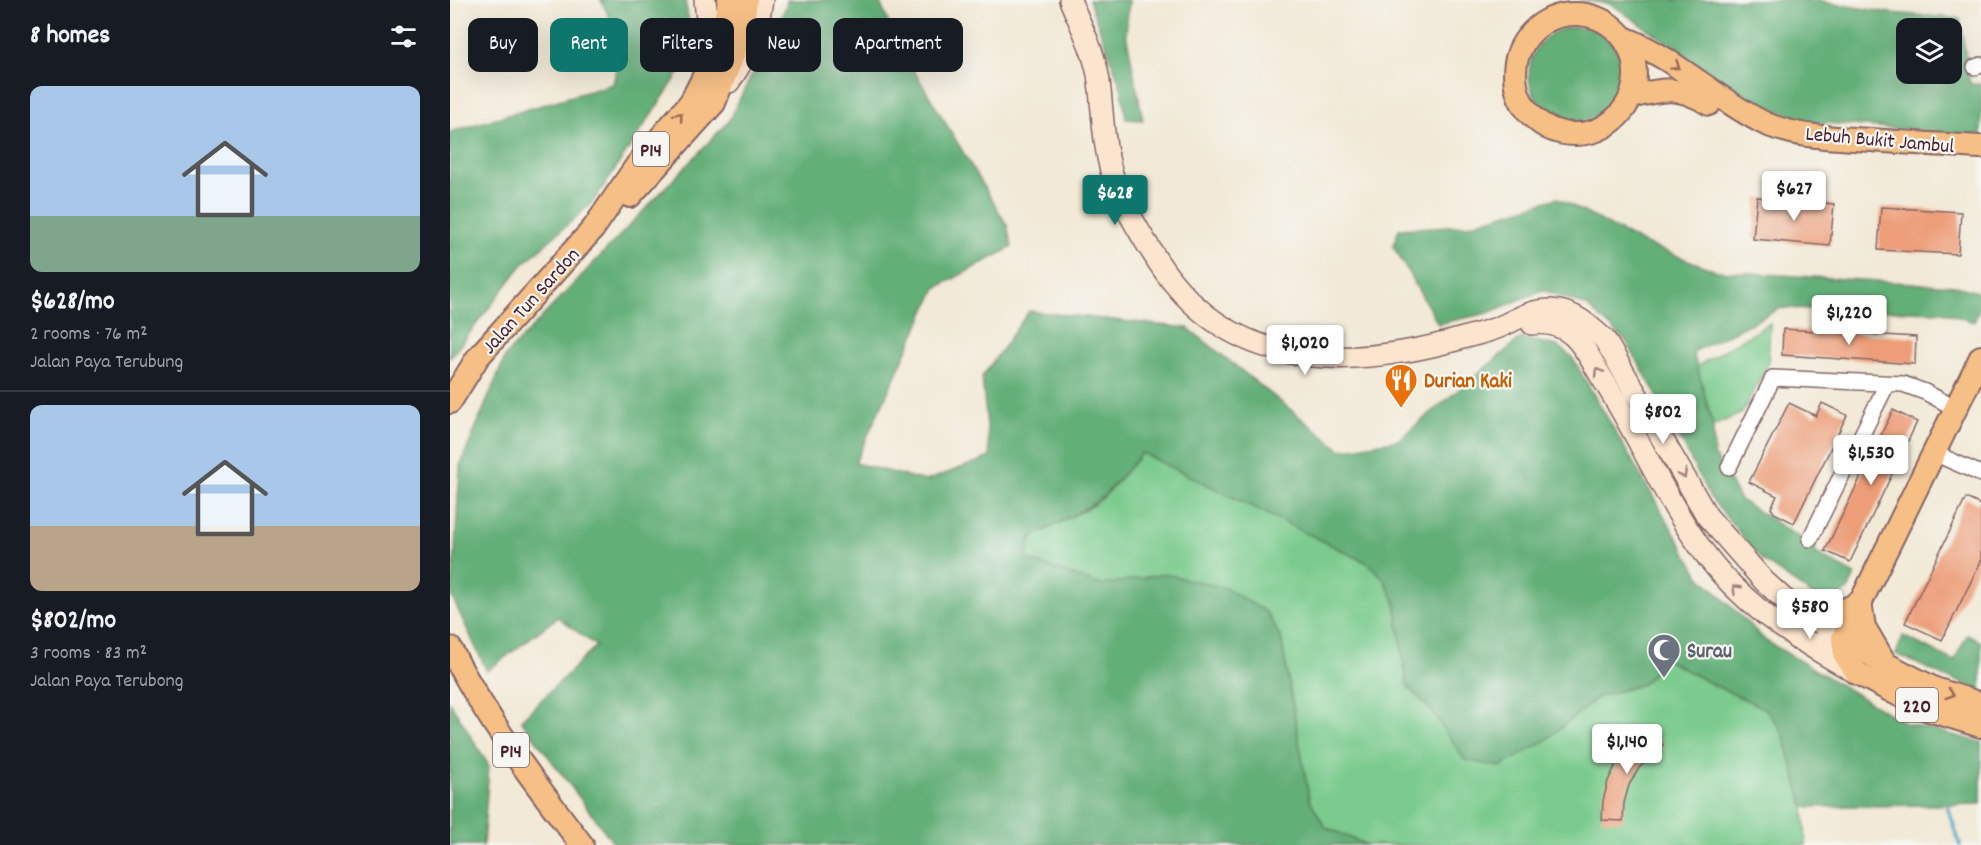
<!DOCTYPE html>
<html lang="en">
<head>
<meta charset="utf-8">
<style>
  :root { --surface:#171b24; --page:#242831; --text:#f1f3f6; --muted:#9ea1a6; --line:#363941; --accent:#0f766e }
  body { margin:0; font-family:Dekko,sans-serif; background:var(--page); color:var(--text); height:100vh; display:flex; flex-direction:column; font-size:22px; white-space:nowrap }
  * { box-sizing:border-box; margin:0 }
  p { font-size:20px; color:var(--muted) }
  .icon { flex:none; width:33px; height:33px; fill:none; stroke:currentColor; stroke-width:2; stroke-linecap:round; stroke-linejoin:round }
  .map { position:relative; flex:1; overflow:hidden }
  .side { display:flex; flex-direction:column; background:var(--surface); width:450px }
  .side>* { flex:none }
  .top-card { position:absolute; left:18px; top:18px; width:570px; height:54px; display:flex; gap:12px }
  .fabs { position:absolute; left:1446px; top:18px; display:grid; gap:12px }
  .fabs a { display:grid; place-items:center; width:66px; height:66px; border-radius:12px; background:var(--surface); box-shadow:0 6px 24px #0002; font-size:30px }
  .price { position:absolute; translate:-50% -51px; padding:0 14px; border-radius:6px; background:#fff; color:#222; font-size:20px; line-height:39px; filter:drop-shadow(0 2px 3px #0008) }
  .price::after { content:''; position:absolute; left:50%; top:36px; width:18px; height:14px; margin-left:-9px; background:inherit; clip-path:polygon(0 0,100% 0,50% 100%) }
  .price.selected { background:var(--accent); color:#fff }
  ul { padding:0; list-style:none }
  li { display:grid; align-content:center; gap:12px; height:318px; padding:0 30px }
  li+li { border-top:2px solid var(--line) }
  li span { display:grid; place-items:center; height:186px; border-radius:12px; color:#555 }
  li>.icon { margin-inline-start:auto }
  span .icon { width:108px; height:108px; fill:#fffc; stroke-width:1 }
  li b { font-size:26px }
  h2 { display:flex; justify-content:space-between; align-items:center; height:72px; padding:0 30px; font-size:26px }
  .pill { padding:0 21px; border-radius:12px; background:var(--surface); box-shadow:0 6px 24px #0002; font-size:21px; line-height:54px }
  .pill.selected { background:var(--accent); color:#fff }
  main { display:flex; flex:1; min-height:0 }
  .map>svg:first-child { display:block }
  .green { fill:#7acb8d; stroke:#62755c; stroke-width:1.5 }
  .forest { fill:#63af78; stroke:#566752; stroke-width:1.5; fill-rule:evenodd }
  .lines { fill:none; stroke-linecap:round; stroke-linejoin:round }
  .stream { stroke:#4ca5c9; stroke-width:4 }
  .building { fill:#ed9d78 }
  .minor-casing { stroke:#856667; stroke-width:18 }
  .secondary-casing { stroke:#856667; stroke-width:24 }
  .primary-casing { stroke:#856667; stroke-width:26 }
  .minor { stroke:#fff; stroke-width:15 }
  .secondary { stroke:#fbe5cf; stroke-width:21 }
  .primary { stroke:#f5bf86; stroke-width:22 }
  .oneway { stroke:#976754 }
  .oneway2 { stroke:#a2827d }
  .labels { text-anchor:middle; stroke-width:4.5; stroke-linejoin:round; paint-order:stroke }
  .shield { fill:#f6f6f2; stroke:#7e6067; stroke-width:1.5 }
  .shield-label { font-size:20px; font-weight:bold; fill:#4a1f2b }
  .street-label { font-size:21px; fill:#4a1f2b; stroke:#f6f6f2 }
  .food-label { font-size:21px; font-weight:bold; fill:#c56008; stroke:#f6f6f2; text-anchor:start }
  .worship-label { font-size:21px; font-weight:bold; fill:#5b616d; stroke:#f6f6f2; text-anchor:start }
</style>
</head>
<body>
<main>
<section class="side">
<h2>8 homes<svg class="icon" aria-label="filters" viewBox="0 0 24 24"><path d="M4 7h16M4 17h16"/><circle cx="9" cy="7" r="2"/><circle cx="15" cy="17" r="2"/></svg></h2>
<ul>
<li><span style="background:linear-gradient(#a9c7e8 70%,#7fa58c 0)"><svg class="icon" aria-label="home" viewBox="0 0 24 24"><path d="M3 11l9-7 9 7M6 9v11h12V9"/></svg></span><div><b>$628/mo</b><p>2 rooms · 76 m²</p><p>Jalan Paya Terubung</p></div></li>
<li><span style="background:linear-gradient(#a9c7e8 65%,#b9a48a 0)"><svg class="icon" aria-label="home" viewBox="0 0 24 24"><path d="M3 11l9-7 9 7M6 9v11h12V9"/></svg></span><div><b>$802/mo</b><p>3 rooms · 83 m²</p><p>Jalan Paya Terubong</p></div></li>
</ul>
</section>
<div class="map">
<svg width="1531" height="845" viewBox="0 0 1531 845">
  <rect width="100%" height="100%" fill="#f6f6f2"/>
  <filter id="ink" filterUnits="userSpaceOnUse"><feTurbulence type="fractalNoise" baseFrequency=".0167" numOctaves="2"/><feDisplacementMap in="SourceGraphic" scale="12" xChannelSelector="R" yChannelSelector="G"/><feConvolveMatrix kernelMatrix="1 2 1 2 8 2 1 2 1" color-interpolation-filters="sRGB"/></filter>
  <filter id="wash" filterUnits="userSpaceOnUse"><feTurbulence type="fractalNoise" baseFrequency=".008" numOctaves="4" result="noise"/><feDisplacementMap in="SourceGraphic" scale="24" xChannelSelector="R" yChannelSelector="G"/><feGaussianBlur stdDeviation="1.35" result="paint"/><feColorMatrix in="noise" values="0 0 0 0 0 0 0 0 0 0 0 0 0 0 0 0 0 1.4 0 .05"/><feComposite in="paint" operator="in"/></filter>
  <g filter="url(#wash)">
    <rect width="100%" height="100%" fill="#f2e9d6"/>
    <g class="green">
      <path d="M 1320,323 L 1318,364 L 1292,413 L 1263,426 L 1247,366 Z"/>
      <path d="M 692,453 L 918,563 L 934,579 L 945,602 L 957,686 L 981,710 L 1016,760 L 1096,740 L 1147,697 L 1193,684 L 1215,659 L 1264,685 L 1316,709 L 1333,733 L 1354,807 L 1356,845 L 917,845 L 875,827 L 859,798 L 831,638 L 816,612 L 666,584 L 651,585 L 576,559 L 582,537 L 640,507 L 654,497 Z"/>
    </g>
    <g class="forest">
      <path d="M 151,0 L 235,0 L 244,51 L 143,202 L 72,265 L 0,358 L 0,132 L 163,84 L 173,44 Z"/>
      <path d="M 337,0 L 429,0 L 446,41 L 557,225 L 562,247 L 486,288 L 405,463 L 476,481 L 540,457 L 532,377 L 579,311 L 738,328 L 891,450 L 948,440 L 1071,338 L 1107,346 L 1122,357 L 1248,574 L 1316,641 L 1455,723 L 1531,742 L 1531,804 L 1354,807 L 1333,733 L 1316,709 L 1264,685 L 1215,659 L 1193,684 L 1148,697 L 1096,740 L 1050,767 L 1015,760 L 981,710 L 957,686 L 945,602 L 934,579 L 918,563 L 692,453 L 654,496 L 640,506 L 582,537 L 576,559 L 651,585 L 715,574 L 776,588 L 816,612 L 831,638 L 859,798 L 875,827 L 917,845 L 165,845 L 71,720 L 146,646 L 108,617 L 37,671 L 2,597 L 10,466 L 56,355 L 278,122 L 336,7 Z"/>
      <path d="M 639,0 L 679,0 L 676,33 L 693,120 L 676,119 L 671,87 Z"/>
      <path d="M 1130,0 L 1370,0 L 1378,3 L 1442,13 L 1510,19 L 1520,84 L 1531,84 L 1531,135 L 1361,122 L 1305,103 L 1161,4 ZM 1456,28 L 1502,28 L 1502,74 L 1456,74 Z"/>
      <circle cx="1126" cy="74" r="47"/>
      <path d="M 1107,198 L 1193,243 L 1267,271 L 1506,286 L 1531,293 L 1531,304 L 1524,322 L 1493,312 L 1331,308 L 1243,352 L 1263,426 L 1264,454 L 1290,500 L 1366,548 L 1364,552 L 1405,575 L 1398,590 L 1387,599 L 1364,596 L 1313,561 L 1259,496 L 1224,426 L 1176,341 L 1137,306 L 1093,290 L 1038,313 L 988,324 L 943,246 L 949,229 L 1018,225 Z"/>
      <path d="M 1517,635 L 1531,642 L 1531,690 L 1496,677 L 1446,654 L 1453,636 L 1504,661 Z"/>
      <path d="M 0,702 L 39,766 L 33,845 L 0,845 Z"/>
    </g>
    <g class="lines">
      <path class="stream" d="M 1498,808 L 1510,845"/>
    </g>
    <g id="blocks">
      <g class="building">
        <path d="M 1307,197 L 1384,204 L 1380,246 L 1303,239 Z"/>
        <path d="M 1431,207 L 1511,212 L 1508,254 L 1428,250 Z"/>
        <path d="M 1333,329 L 1466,337 L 1465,364 L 1332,355 Z"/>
        <path d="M 1339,403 L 1366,416 L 1372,403 L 1397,415 L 1344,523 L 1324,513 L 1321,508 L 1327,496 L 1299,482 Z"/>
        <path d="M 1443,410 L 1467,422 L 1400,562 L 1375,551 Z"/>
        <path d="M 1516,498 L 1531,505 L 1531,561 L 1492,640 L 1455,623 Z"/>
        <path d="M 1200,729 L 1213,745 L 1189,768 L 1179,785 L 1174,803 L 1173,821 L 1152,820 L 1153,801 L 1158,781 L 1169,758 L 1181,744 Z"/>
      </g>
    </g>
  </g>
  <g filter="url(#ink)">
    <use href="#blocks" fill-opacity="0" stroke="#856667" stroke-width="1.5"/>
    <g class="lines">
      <g class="minor-casing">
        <g id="minor">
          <path d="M 1525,67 L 1531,65"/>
          <path d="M 1484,453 L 1531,474"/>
          <path d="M 1279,467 L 1323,378 L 1453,384 L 1475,392 L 1505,408"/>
          <path d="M 1360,539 L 1437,384"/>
        </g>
      </g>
      <g class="secondary-casing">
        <g id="secondary">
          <path d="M 255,0 L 259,39 L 257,69"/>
          <path d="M 620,0 C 631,26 645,53 649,81 C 653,114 653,148 664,180 C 673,205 688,230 702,252 C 774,374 899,372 1020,336 C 1031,333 1044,330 1054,325 C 1071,317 1081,310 1101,310 C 1124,311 1139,325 1155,340 L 1257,516 L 1314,581 L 1334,599 L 1393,638 C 1377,651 1365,644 1347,639"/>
          <path d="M 279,82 C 297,57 308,30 312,0"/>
          <path d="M 1082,324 C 1095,322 1110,325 1121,334 C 1134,344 1143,364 1152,378 C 1190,437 1216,504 1259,559 C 1298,609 1352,643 1407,673"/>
        </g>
      </g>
      <g class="primary-casing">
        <g id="primary">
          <circle cx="1125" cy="74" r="60"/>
          <path d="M 1174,38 C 1226,58 1265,99 1314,123 C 1347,138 1387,138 1422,140 C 1458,143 1495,145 1531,147"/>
          <path d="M 1181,97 C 1213,89 1230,85 1259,104"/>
          <path d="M 180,196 L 264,103 L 292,32 L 296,0"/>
          <path d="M 0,402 L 28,357 L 143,229 L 187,165 L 241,102 L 271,43 L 279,0"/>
          <path d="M 1410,602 L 1414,627 L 1434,661"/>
          <path d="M 1348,610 C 1378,614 1382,618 1410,602"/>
          <path d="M 1393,638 L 1531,357"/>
          <path d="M 1393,638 L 1395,655 L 1407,673 L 1476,709 L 1531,726"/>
          <path d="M 1393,638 L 1436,664 L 1485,689 L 1531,704"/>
          <path d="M 0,648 C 36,719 84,782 132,845"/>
        </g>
      </g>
      <use href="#minor" class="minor"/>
      <use href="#secondary" class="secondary"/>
      <use href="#primary" class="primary"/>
    </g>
    <defs><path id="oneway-chevron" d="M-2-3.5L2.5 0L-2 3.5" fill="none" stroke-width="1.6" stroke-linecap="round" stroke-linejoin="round" transform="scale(1.5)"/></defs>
    <g class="oneway">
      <use href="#oneway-chevron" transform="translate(1226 66) rotate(34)"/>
      <use href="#oneway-chevron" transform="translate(229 116) rotate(-50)"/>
      <use href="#oneway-chevron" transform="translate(1500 694) rotate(18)"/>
    </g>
    <g class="oneway2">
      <use href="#oneway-chevron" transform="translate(1148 372) rotate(-122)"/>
      <use href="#oneway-chevron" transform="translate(1233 474) rotate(60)"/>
      <use href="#oneway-chevron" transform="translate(1286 589) rotate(-136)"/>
    </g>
  </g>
  <defs>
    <g id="restaurant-pin" transform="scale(1.725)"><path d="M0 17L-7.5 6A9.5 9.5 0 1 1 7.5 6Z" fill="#e8710a" stroke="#f6f6f2"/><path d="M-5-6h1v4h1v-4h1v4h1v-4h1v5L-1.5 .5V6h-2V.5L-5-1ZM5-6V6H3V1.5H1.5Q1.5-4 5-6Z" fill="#fff"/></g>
    <g id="mosque-pin" transform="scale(1.725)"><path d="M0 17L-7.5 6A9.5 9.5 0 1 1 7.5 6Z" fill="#6b7280" stroke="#f6f6f2"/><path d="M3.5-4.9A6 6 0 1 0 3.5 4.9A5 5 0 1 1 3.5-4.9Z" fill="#fff"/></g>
  </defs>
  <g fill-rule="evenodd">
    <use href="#restaurant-pin" x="951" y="380"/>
    <use href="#mosque-pin" x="1214" y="650"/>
  </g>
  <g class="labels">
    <g class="shield">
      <rect x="183" y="132" width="36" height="34" rx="4.5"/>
      <rect x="1446" y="688" width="42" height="34" rx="4.5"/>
      <rect x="43" y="733" width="36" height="34" rx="4.5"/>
    </g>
    <g class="shield-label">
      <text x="201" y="156">P14</text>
      <text x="1467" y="712">220</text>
      <text x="61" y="757">P14</text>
    </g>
    <g class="street-label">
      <text transform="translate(1430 139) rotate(5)" y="7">Lebuh Bukit Jambul</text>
      <text transform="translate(80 300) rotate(-48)" y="7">Jalan Tun Sardon</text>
    </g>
    <g class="food-label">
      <text x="974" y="387">Durian Kaki</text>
    </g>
    <g class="worship-label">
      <text x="1237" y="657">Surau</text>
    </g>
  </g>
</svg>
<div class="fabs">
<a><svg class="icon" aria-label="layers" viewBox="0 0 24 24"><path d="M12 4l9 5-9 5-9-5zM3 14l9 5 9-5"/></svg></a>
</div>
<b class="price" style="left:1344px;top:222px">$627</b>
<b class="price selected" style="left:665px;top:226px">$628</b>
<b class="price" style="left:1399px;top:346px">$1,220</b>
<b class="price" style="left:855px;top:376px">$1,020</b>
<b class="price" style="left:1213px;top:445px">$802</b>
<b class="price" style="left:1421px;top:486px">$1,530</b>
<b class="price" style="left:1360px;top:640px">$580</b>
<b class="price" style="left:1177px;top:775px">$1,140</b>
<div class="top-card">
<a class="pill">Buy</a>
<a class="pill selected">Rent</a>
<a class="pill">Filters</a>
<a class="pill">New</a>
<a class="pill">Apartment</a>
</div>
</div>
</main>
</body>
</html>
